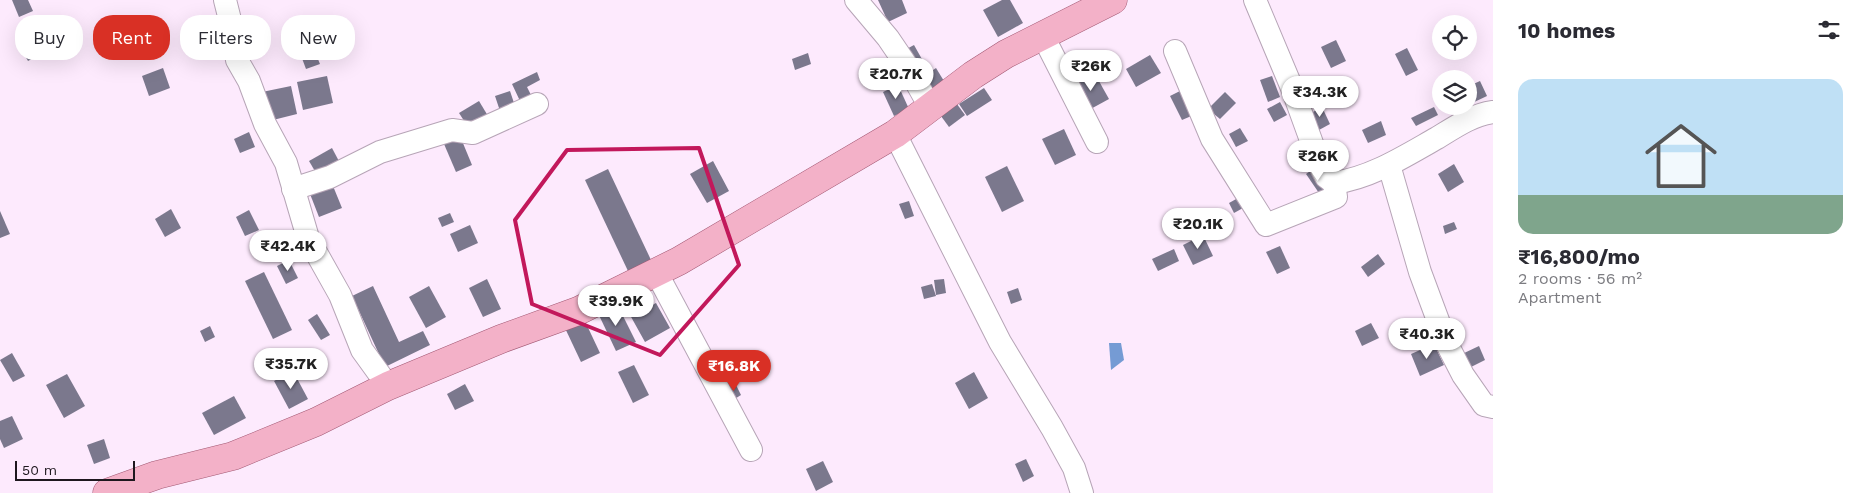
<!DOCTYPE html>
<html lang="en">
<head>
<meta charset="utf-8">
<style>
  :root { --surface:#fff; --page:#f7f7f7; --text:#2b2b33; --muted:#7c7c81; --accent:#d93025 }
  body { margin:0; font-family:"Work Sans",sans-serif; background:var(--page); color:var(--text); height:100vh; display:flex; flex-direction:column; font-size:19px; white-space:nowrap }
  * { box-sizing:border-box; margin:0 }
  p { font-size:16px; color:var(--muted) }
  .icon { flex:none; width:28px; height:28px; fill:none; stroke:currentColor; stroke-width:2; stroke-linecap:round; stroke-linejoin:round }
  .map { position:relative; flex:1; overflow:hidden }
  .panel { display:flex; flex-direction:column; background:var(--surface); width:375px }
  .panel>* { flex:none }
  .hud { position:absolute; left:15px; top:15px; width:475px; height:45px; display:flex; gap:10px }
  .fabs { position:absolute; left:1432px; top:15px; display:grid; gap:10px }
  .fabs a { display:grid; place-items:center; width:45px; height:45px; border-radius:50%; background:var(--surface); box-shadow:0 5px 20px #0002; font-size:25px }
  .scale { position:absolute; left:15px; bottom:12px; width:120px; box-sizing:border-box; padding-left:5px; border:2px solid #1e171e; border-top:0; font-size:14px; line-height:18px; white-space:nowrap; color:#1e171e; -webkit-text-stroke:4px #fdeafd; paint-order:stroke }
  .price { position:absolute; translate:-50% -42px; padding:0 11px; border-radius:18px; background:#fff; color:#222; font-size:16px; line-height:32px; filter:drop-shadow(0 1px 2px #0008) }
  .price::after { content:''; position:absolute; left:50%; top:30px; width:15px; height:11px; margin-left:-8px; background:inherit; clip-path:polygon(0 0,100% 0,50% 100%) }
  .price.active { background:var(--accent); color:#fff }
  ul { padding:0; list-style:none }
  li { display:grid; align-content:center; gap:10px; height:265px; padding:0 25px }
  li span { display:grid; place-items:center; height:155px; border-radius:15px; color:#555 }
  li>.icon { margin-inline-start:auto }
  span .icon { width:90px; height:90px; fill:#fffc; stroke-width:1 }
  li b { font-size:21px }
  h2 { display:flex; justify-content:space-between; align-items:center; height:60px; padding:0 25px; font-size:21px }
  .pill { padding:0 18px; border-radius:20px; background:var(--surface); box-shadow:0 5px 20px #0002; font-size:18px; line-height:45px }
  .pill.active { background:var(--accent); color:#fff }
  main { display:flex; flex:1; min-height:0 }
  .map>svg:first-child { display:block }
  .water { fill:#759bd4 }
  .building { fill:#7b788d }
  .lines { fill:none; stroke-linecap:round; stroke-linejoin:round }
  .minor-casing { stroke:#b7a5b7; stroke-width:24 }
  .major-casing { stroke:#a35974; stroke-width:29 }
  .minor { stroke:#fff; stroke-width:22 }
  .major { stroke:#f3b1c8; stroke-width:28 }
  .marked { fill:none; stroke:#c2185b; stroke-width:4; stroke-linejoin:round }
</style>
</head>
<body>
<main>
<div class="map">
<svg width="1493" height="493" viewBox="0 0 1493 493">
  <rect width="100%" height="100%" fill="#fdeafd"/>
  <path class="water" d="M 1109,343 L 1121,343 L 1124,360 L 1111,370 Z"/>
  <g class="building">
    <path d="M 12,0 L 28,0 L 33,11 L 19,17 Z"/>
    <path d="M 878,0 L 902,0 L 907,13 L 888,22 Z"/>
    <path d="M 1002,0 L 1010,0 L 1023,23 L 998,37 L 983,10 Z"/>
    <path d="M 32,38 L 41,54 L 28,61 L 19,45 Z"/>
    <path d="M 1336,40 L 1346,61 L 1331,68 L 1321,47 Z"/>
    <path d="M 914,45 L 923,61 L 910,68 L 901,52 Z"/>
    <path d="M 313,47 L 320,64 L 306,69 L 300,53 Z"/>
    <path d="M 1407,48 L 1418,70 L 1406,76 L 1395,54 Z"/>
    <path d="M 808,53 L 811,64 L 795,70 L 792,59 Z"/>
    <path d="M 1150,55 L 1161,73 L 1136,87 L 1126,69 Z"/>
    <path d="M 163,68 L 170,88 L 149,96 L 142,76 Z"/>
    <path d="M 936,68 L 947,86 L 933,94 L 923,77 Z"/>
    <path d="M 537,72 L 540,80 L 527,87 L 531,95 L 520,101 L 512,84 Z"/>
    <path d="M 1095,74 L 1109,99 L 1087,111 L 1073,86 Z"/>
    <path d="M 327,76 L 333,103 L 303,110 L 297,82 Z"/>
    <path d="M 1272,76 L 1280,97 L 1268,102 L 1260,80 Z"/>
    <path d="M 1480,81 L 1487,96 L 1470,104 L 1469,86 Z"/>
    <path d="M 898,85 L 909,109 L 894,116 L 883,92 Z"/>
    <path d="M 291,86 L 297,114 L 269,121 L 262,92 Z"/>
    <path d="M 984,88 L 992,100 L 967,116 L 959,104 Z"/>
    <path d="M 1184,89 L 1196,114 L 1182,120 L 1170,96 Z"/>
    <path d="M 510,91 L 515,106 L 500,111 L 495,96 Z"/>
    <path d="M 1225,92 L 1236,103 L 1220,119 L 1208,109 Z"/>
    <path d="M 954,100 L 965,115 L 949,127 L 938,112 Z"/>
    <path d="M 479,101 L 488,116 L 468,127 L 459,113 Z"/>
    <path d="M 1280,102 L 1287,115 L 1274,122 L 1267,109 Z"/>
    <path d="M 1322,107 L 1330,124 L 1319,130 L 1311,113 Z"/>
    <path d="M 1434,107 L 1438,115 L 1416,126 L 1411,118 Z"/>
    <path d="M 1381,121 L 1386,135 L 1368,143 L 1362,130 Z"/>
    <path d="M 1240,128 L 1248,141 L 1236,147 L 1229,134 Z"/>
    <path d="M 1064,129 L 1076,155 L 1055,165 L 1042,139 Z"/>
    <path d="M 249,132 L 255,147 L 240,153 L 234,139 Z"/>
    <path d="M 460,136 L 472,165 L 456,172 L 444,144 Z"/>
    <path d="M 332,148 L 341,165 L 319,178 L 309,161 Z"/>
    <path d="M 713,161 L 729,191 L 707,203 L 690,174 Z"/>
    <path d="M 1454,164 L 1464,182 L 1448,192 L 1438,174 Z"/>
    <path d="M 1007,166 L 1024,201 L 1002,212 L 985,177 Z"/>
    <path d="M 1316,167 L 1331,189 L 1321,196 L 1306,174 Z"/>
    <path d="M 608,169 L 651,260 L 628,271 L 585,180 Z"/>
    <path d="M 333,186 L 342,208 L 319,217 L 310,194 Z"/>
    <path d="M 1238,198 L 1243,208 L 1234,213 L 1229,203 Z"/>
    <path d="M 909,201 L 914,216 L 905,219 L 899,204 Z"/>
    <path d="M 171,209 L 181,228 L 165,237 L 155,219 Z"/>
    <path d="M 249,210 L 259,230 L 245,236 L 236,217 Z"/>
    <path d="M 0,211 L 10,234 L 0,238 Z"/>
    <path d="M 450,213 L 454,222 L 442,227 L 438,218 Z"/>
    <path d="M 1454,222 L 1457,229 L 1445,234 L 1443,226 Z"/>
    <path d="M 470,225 L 478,243 L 458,252 L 450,234 Z"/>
    <path d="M 1203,235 L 1213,256 L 1193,265 L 1183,245 Z"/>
    <path d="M 1280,246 L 1290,268 L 1277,274 L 1266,252 Z"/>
    <path d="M 1174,249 L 1179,261 L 1158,271 L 1152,259 Z"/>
    <path d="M 1378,254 L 1385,264 L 1368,277 L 1361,267 Z"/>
    <path d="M 289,260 L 298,278 L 286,284 L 277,266 Z"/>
    <path d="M 264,272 L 292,330 L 273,339 L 245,281 Z"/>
    <path d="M 487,279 L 501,309 L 483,317 L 469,288 Z"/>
    <path d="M 944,279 L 946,293 L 936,295 L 934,280 Z"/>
    <path d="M 932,284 L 936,296 L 924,299 L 921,287 Z"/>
    <path d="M 373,286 L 399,342 L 423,331 L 430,345 L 385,367 L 352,296 Z"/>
    <path d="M 429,286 L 446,317 L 426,328 L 409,297 Z"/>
    <path d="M 1018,288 L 1022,300 L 1011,304 L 1007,292 Z"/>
    <path d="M 644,296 L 650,306 L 656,303 L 670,328 L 645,342 L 625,306 Z"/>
    <path d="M 616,302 L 636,342 L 616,351 L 597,311 Z"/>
    <path d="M 317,314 L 330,335 L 321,340 L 308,320 Z"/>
    <path d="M 583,317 L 600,353 L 581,362 L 564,326 Z"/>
    <path d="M 1371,323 L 1379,338 L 1362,346 L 1355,331 Z"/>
    <path d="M 210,326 L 215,337 L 205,342 L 200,331 Z"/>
    <path d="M 1434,344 L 1444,365 L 1420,376 L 1411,354 Z"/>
    <path d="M 1479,346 L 1485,360 L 1467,369 L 1460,355 Z"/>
    <path d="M 12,353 L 25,376 L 13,382 L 0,360 Z"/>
    <path d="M 634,365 L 649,395 L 633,403 L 618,372 Z"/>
    <path d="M 293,371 L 308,399 L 289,409 L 274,381 Z"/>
    <path d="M 974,372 L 988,398 L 969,409 L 955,383 Z"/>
    <path d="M 67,374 L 85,406 L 64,418 L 46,385 Z"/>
    <path d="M 735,383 L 741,395 L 733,400 L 726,389 Z"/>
    <path d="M 465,384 L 474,401 L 455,410 L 447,394 Z"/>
    <path d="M 234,396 L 246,418 L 214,435 L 202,413 Z"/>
    <path d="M 12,416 L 23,439 L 4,448 L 0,439 L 0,421 Z"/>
    <path d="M 104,439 L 110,458 L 94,464 L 87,445 Z"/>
    <path d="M 1026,459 L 1034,476 L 1023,482 L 1015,464 Z"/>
    <path d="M 823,461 L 833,482 L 816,491 L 806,469 Z"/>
  </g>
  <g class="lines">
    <g class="minor-casing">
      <g id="minor">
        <path d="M 225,0 L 231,24 L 237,60 L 249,81 L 265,124 L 286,163 L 308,238 L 340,295 L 362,350 L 388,386"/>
        <path d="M 856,0 L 888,38 L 907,66 L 930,107"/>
        <path d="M 1255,0 L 1292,88 L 1321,168 L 1326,177 L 1334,183 C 1371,178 1405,156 1437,138 C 1455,127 1472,115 1493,112"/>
        <path d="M 1043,36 L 1097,142"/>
        <path d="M 1175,51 L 1212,139 L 1266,225 L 1336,197 L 1334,183"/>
        <path d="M 895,134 L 1000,342 L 1052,428 L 1074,468 L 1082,493"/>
        <path d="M 1389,165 L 1420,272 L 1446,342 L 1463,375 L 1484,405 L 1493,407"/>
        <path d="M 293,189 L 330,177 L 380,152 L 452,130 L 473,133 L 537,104"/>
        <path d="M 656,272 L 751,450"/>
      </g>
    </g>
    <g class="major-casing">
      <path id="major" d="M 107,493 L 157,475 L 233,456 L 316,422 L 388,386 L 501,339 L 578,311 L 679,261 L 895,134 L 973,75 L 1006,54 L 1113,0"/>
    </g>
    <use href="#minor" class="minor"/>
    <use href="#major" class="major"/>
  </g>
  <path class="marked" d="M 699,148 L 739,265 L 660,355 L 532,304 L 515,220 L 567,150 Z"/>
</svg>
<div class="fabs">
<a><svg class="icon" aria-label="locate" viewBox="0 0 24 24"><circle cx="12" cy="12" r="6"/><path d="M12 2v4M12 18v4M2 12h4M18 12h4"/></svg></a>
<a><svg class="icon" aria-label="layers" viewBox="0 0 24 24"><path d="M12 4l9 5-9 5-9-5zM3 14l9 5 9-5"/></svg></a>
</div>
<div class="scale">50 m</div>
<b class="price" style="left:1091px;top:92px">₹26K</b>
<b class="price" style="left:896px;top:100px">₹20.7K</b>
<b class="price" style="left:1320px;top:118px">₹34.3K</b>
<b class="price" style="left:1318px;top:182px">₹26K</b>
<b class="price" style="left:1198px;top:250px">₹20.1K</b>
<b class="price" style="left:288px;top:272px">₹42.4K</b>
<b class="price" style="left:616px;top:327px">₹39.9K</b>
<b class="price" style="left:1427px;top:360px">₹40.3K</b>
<b class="price" style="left:291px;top:390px">₹35.7K</b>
<b class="price active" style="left:734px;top:392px">₹16.8K</b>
<div class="hud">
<a class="pill">Buy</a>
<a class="pill active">Rent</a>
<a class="pill">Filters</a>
<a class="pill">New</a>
</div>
</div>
<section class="panel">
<h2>10 homes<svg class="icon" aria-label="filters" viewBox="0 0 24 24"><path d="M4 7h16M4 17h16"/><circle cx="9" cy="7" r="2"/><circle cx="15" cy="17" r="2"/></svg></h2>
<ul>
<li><span style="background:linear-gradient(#bfe0f5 75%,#7fa58c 0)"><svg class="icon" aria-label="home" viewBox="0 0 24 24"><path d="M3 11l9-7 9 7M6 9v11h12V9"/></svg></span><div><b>₹16,800/mo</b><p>2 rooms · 56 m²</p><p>Apartment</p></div></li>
</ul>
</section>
</main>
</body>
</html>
